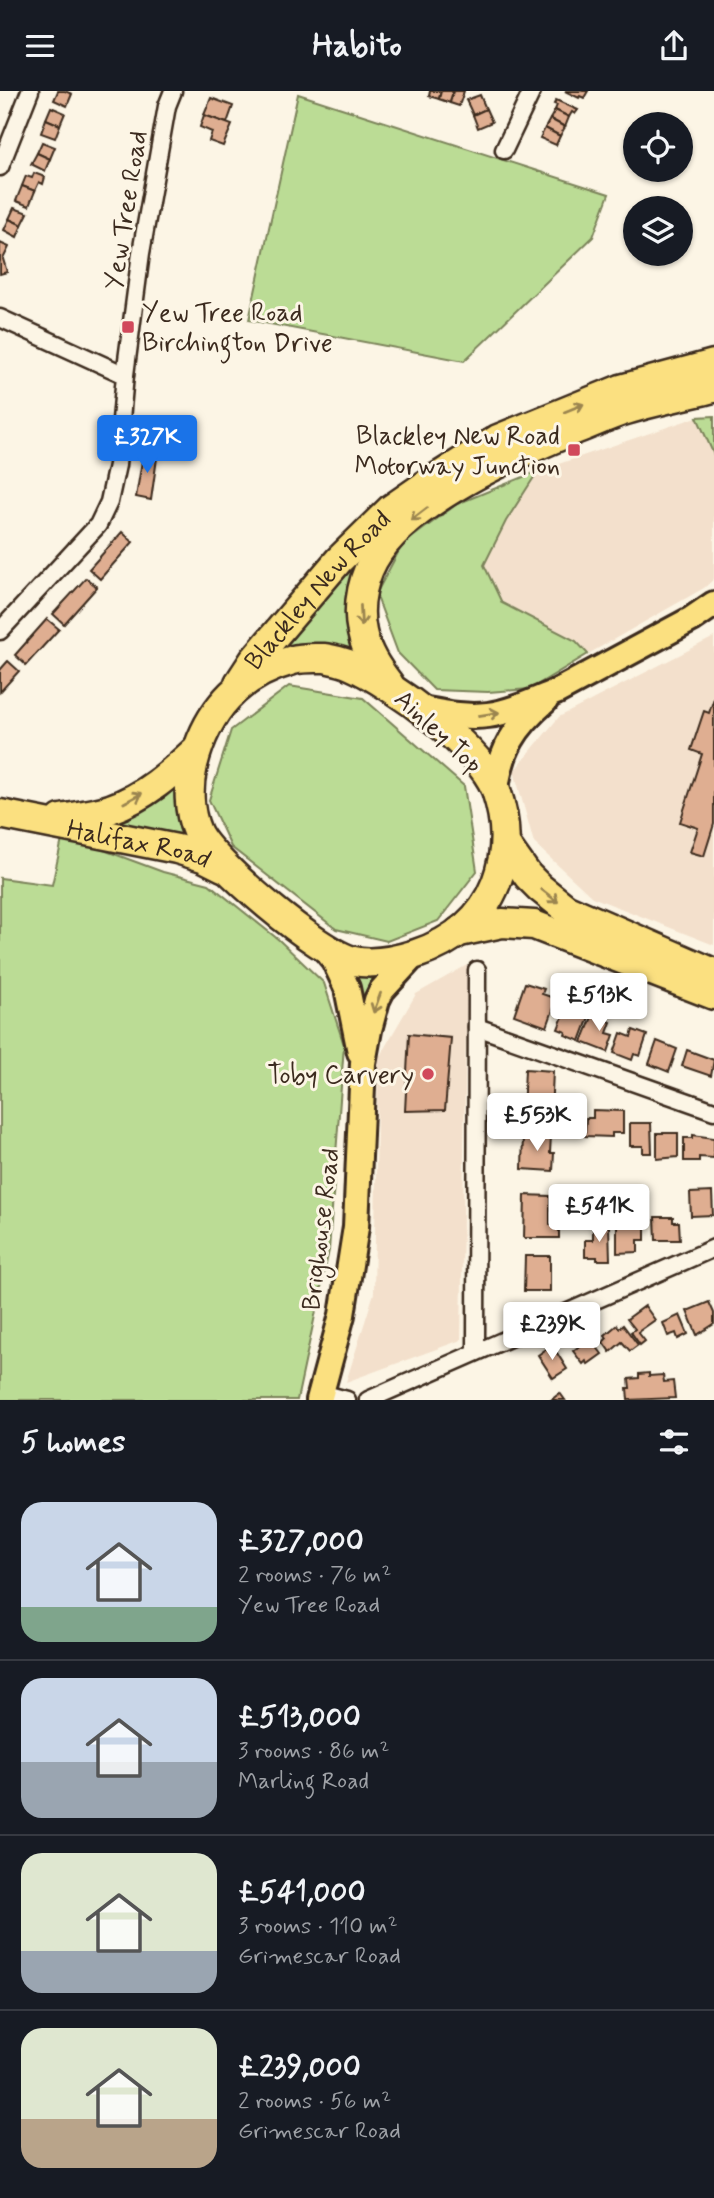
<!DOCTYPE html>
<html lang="en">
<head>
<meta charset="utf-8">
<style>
  :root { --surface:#171b24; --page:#242831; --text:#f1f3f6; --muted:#9ea1a6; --line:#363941; --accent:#1a73e8 }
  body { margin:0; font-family:Mynerve,sans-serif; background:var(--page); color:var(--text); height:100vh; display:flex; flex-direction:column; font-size:26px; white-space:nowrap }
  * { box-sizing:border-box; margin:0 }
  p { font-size:23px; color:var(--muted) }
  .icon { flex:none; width:38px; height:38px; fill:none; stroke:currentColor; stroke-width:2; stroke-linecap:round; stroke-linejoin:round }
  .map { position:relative; height:1309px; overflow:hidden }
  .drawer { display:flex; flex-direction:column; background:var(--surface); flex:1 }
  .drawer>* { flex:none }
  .controls { position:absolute; left:623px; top:21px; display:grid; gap:14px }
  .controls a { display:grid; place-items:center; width:70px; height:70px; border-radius:50%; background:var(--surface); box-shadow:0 2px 5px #0004; font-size:35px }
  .price { position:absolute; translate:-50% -60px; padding:0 16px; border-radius:7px; background:#fff; color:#222; font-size:23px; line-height:46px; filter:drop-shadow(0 2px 4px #0008) }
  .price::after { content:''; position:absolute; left:50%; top:42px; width:21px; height:16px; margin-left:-10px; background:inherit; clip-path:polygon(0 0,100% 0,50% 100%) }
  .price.selected { background:var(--accent); color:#fff }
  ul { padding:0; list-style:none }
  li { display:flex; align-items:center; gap:21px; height:175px; padding:0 21px }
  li+li { border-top:2px solid var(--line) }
  li span { display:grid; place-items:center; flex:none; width:196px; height:140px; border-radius:21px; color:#555 }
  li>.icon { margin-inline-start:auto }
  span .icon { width:84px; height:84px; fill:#fffc; stroke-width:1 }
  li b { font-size:30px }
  h2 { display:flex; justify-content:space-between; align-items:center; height:84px; padding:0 21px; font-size:30px }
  header { display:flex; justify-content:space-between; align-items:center; height:91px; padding:0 21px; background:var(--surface); font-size:32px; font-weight:800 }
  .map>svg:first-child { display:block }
  .built { fill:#f3e0cc }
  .green { fill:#bbdc95; stroke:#7b835a; stroke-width:2 }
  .building { fill:#dfae91; stroke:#3b2a1e; stroke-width:2 }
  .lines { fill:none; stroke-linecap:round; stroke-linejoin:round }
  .street-casing { stroke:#3b2a1e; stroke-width:21 }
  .primary-casing { stroke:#3b2a1e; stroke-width:30 }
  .highway-casing { stroke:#3b2a1e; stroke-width:33 }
  .street { stroke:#fcf5e5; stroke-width:16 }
  .primary { stroke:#fbe080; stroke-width:24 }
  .highway { stroke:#fbe080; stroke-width:28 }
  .oneway { stroke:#9b854f }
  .poi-dot { fill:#d1495b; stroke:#fcf5e5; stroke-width:2.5 }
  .labels { text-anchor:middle; stroke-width:6; stroke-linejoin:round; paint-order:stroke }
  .street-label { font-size:26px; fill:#3b2a1e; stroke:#fcf5e5 }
  .poi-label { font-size:26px; fill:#3b2a1e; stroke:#fcf5e5; text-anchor:end }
</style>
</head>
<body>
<header><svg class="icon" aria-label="menu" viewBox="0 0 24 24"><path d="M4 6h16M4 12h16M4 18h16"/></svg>Habito<svg class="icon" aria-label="share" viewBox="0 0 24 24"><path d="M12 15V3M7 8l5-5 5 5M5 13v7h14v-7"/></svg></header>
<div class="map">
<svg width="714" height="1309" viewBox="0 0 714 1309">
  <rect width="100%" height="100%" fill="#fcf5e5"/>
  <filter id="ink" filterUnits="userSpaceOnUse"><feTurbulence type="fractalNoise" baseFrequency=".0143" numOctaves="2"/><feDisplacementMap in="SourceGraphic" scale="14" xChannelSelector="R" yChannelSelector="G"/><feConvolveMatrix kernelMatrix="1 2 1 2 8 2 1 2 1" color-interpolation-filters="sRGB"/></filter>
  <g filter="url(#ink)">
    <g class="built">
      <path d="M 697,326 L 714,364 L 714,488 L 704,497 L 588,563 L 576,550 L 502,512 L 483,474 L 506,430 L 538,380 Z"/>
      <path d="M 714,546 L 714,854 L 592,806 L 534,752 L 514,680 L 559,626 Z"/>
      <path d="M 467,874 L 461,1249 L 346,1291 L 374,1202 L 378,968 L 416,903 Z"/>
    </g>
    <g class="green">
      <path d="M 298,3 L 609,103 L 593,146 L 464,270 L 249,229 Z"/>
      <path d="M 714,325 L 714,364 L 697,326 Z"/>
      <path d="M 538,380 L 506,430 L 484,474 L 502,512 L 576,550 L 588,563 L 530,598 L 488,601 L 434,599 L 398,562 L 376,503 L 402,454 L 457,413 Z"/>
      <path d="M 367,451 L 358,569 L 268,570 Z"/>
      <path d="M 289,595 L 363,607 L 464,695 L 477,780 L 438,830 L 387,850 L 336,838 L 231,756 L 209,709 L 231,639 Z"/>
      <path d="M 183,691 L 198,755 L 93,733 Z"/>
      <path d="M 63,744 L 163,781 L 209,793 L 279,849 L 324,892 L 344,954 L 329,1159 L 297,1309 L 0,1309 L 0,787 L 52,794 Z"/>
      <path d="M 352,876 L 389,877 L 362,920 Z"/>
    </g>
    <g class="building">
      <path d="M 58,0 L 65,0 L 72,3 L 67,15 L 54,9 Z"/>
      <path d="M 430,0 L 441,0 L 439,8 L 429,5 Z"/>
      <path d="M 441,0 L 453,0 L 450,12 L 439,8 Z"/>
      <path d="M 453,0 L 464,0 L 459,15 L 450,12 Z"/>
      <path d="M 565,0 L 588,0 L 584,7 L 580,5 L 579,7 Z"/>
      <path d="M 480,4 L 486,18 L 473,24 L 466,9 Z"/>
      <path d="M 211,7 L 233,15 L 227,32 L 204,24 Z"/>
      <path d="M 556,9 L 578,19 L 575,23 L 572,21 L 569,26 L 555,19 L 557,14 L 554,13 Z"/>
      <path d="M 51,16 L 65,22 L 60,34 L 46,28 Z"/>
      <path d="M 486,18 L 492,31 L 478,37 L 473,24 Z"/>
      <path d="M 555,19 L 569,26 L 565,36 L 550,28 Z"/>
      <path d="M 204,24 L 232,34 L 223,55 L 209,50 L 212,41 L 200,36 Z"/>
      <path d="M 46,28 L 60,34 L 55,47 L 41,42 Z"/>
      <path d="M 550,28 L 565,36 L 560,45 L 545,37 Z"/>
      <path d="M 545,37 L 560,45 L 556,54 L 540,47 Z"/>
      <path d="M 42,51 L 55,56 L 50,68 L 37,62 Z"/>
      <path d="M 37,62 L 50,68 L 45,80 L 31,73 Z"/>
      <path d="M 34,82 L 45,86 L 43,93 L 39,91 L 35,100 L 22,95 L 26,85 L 32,87 Z"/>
      <path d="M 22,95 L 35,100 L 29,115 L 16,110 Z"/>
      <path d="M 14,117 L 28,122 L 22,134 L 9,128 Z"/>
      <path d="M 9,128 L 22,134 L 17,146 L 4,139 Z"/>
      <path d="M 0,152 L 9,156 L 3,168 L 7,181 L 0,183 Z"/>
      <path d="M 144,358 L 158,360 L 151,409 L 136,406 Z"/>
      <path d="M 122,441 L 133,451 L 100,488 L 89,478 Z"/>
      <path d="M 86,487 L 97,496 L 64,533 L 53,523 Z"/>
      <path d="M 47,528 L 59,538 L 26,574 L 15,564 Z"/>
      <path d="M 8,570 L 19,580 L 0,601 L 0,579 Z"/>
      <path d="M 714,607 L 714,733 L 704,765 L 690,761 L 698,737 L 680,731 L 702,663 L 691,659 L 704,620 L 709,622 Z"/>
      <path d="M 525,892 L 544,898 L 542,903 L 557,908 L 547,936 L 514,924 Z"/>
      <path d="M 578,912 L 593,915 L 580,950 L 565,944 L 566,941 L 558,938 L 568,913 L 577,916 Z"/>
      <path d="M 594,921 L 604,925 L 603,928 L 611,931 L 607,942 L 614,944 L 608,961 L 582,951 Z"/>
      <path d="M 633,939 L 647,944 L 640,965 L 634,963 L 632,969 L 614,962 L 621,942 L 631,946 Z"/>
      <path d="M 409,943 L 451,947 L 445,1019 L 405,1020 Z"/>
      <path d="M 657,950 L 677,958 L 669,981 L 649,973 Z"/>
      <path d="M 687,959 L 714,969 L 711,985 L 682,975 Z"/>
      <path d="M 525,978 L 553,980 L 551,1023 L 523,1022 Z"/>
      <path d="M 593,1019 L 623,1020 L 623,1042 L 612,1042 L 612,1046 L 585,1045 L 586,1027 L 593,1027 Z"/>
      <path d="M 630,1032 L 651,1032 L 652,1062 L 643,1062 L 643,1055 L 630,1055 Z"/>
      <path d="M 657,1042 L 678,1042 L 678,1066 L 657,1068 Z"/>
      <path d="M 523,1043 L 551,1044 L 550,1062 L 554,1062 L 553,1080 L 522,1078 Z"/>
      <path d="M 693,1044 L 714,1047 L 714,1067 L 699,1066 L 699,1070 L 684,1070 L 684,1047 L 693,1047 Z"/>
      <path d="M 712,1101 L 713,1124 L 691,1125 L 690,1102 Z"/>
      <path d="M 525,1104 L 550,1105 L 550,1133 L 559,1134 L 559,1147 L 524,1147 Z"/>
      <path d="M 655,1126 L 673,1126 L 673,1131 L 679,1131 L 680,1149 L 656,1149 Z"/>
      <path d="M 617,1133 L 645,1133 L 645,1149 L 638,1149 L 638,1161 L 617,1162 Z"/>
      <path d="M 593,1135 L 609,1135 L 610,1169 L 597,1169 L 597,1166 L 585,1166 L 585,1149 L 593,1149 Z"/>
      <path d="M 525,1165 L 550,1165 L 550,1200 L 524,1200 Z"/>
      <path d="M 709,1211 L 714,1222 L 714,1233 L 697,1244 L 687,1220 Z"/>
      <path d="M 645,1215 L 655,1229 L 638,1241 L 645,1250 L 640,1254 L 631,1241 L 635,1238 L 627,1228 Z"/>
      <path d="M 680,1224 L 688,1243 L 678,1248 L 676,1242 L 668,1245 L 663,1232 Z"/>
      <path d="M 617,1234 L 619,1237 L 623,1234 L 638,1254 L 630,1260 L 622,1251 L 610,1261 L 603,1251 L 607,1247 L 605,1244 Z"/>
      <path d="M 590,1247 L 602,1263 L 588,1273 L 586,1270 L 583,1273 L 573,1260 Z"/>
      <path d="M 552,1254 L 567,1278 L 553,1287 L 538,1264 Z"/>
      <path d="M 649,1282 L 649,1285 L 663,1284 L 664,1291 L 673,1290 L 675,1307 L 628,1309 L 627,1297 L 630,1297 L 629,1288 L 639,1287 L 639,1283 Z"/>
      <path d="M 560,1302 L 565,1309 L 551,1309 Z"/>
    </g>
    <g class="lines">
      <g class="street-casing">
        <g id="street">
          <path d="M 504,59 L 532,0"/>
          <path d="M 0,76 L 30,0"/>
          <path d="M 0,227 L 125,284"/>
          <path d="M 0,540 L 98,434 L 109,411 L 117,374 L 125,284 L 141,162 L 167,15 L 173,0"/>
          <path d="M 477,936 L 714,1020"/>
          <path d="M 476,1261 L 477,879"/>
          <path d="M 321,1302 L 347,1309"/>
          <path d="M 368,1309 L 714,1157"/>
        </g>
      </g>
      <g class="primary-casing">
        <g id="primary">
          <path d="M 421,618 C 443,622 465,627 488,624 C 511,621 534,610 556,601 L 692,528 L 714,513"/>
          <path d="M 496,698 C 501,658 515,636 545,610"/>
          <path d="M 325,858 L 334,869 L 347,897 L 360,961"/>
          <path d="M 319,1309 L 342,1224 L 356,1136 L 363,972 L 369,939 L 377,909 L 382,899 L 415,863"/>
        </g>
      </g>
      <g class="highway-casing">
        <g id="highway">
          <path d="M 325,567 C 333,569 342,570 350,574 C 391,592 481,657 496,699 C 507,732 508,760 496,792 C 482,828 452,851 416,863 C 397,869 374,874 354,870 C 321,864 211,771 197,741 C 188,720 188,695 193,674 C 207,619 238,584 293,569 C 303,566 315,567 325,567 Z"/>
          <path id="s1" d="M 239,592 L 254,569 L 339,469 L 391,418 L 427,393 L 498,348 L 621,298 L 714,273"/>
          <path d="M 389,593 C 377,577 366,561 362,541 C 356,514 363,483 379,460 C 417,406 517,362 577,338 C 593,332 609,324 626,319 C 655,310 685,304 714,297"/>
          <path id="s2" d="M 0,723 L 177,758 L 203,766 L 223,776"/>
          <path d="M 61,728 C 77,725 94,723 110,718 C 145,706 170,683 197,658"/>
          <path d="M 506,754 L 528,785 L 540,797 L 565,817 L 714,882"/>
          <path d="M 459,841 L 502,832 L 534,834 L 714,904"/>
        </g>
      </g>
      <use href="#street" class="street"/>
      <use href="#primary" class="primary"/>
      <use href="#highway" class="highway"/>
    </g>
    <defs><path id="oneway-shaft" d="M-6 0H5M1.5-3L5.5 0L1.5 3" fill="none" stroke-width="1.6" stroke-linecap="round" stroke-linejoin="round" transform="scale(1.75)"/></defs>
    <g class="oneway">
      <use href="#oneway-shaft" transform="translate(574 317) rotate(-22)"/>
      <use href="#oneway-shaft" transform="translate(419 423) rotate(143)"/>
      <use href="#oneway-shaft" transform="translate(361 525) rotate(87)"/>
      <use href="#oneway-shaft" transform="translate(489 623) rotate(-9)"/>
      <use href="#oneway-shaft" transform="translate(133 707) rotate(-28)"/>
      <use href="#oneway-shaft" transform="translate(550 805) rotate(38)"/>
      <use href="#oneway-shaft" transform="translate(377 912) rotate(110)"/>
    </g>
  </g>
  <g class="poi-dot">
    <rect x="121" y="229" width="14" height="14" rx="3.5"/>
    <rect x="567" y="352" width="14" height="14" rx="3.5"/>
    <circle cx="428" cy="983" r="7"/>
  </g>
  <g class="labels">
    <g class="street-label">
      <text transform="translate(125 119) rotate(-81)" y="9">Yew Tree Road</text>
      <text dy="9" stroke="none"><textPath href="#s1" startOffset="122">Blackley New Road</textPath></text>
      <text transform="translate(439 640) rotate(43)" y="9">Ainley Top</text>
      <text dy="9" stroke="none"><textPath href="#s2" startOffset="142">Halifax Road</textPath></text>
      <text transform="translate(320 1138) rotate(-83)" y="9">Brighouse Road</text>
    </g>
    <g class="poi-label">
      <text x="142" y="230" text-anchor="start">Yew Tree Road<tspan x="142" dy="30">Birchington Drive</tspan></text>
      <text x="560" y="353">Blackley New Road<tspan x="560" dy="30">Motorway Junction</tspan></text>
      <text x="414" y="992">Toby Carvery</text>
    </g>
  </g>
</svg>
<div class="controls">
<a><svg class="icon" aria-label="locate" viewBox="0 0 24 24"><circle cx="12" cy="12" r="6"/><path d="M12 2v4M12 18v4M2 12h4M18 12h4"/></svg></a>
<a><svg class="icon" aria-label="layers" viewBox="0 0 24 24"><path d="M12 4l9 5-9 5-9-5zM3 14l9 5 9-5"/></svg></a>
</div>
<b class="price selected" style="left:147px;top:384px">£327K</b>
<b class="price" style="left:599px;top:942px">£513K</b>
<b class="price" style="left:537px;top:1062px">£553K</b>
<b class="price" style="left:599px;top:1153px">£541K</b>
<b class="price" style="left:552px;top:1271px">£239K</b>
</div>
<section class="drawer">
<h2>5 homes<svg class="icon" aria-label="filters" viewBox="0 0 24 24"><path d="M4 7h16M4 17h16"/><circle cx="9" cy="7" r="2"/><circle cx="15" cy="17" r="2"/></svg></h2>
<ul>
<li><span style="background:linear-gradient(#c9d6e8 75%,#7fa58c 0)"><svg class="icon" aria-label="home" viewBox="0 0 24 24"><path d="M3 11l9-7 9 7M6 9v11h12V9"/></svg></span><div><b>£327,000</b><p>2 rooms · 76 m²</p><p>Yew Tree Road</p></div></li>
<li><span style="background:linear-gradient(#c9d6e8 60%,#9aa5b1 0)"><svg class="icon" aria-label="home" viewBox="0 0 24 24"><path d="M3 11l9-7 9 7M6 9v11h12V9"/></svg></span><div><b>£513,000</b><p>3 rooms · 86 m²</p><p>Marling Road</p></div></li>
<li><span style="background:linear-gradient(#dfe7d0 70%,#9aa5b1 0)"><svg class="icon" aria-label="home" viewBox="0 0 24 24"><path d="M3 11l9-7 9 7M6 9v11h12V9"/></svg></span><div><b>£541,000</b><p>3 rooms · 110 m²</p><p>Grimescar Road</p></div></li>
<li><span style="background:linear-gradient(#dfe7d0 65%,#b9a48a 0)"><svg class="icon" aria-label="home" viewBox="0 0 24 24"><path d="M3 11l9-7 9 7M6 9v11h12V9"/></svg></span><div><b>£239,000</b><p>2 rooms · 56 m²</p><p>Grimescar Road</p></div></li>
</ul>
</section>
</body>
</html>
